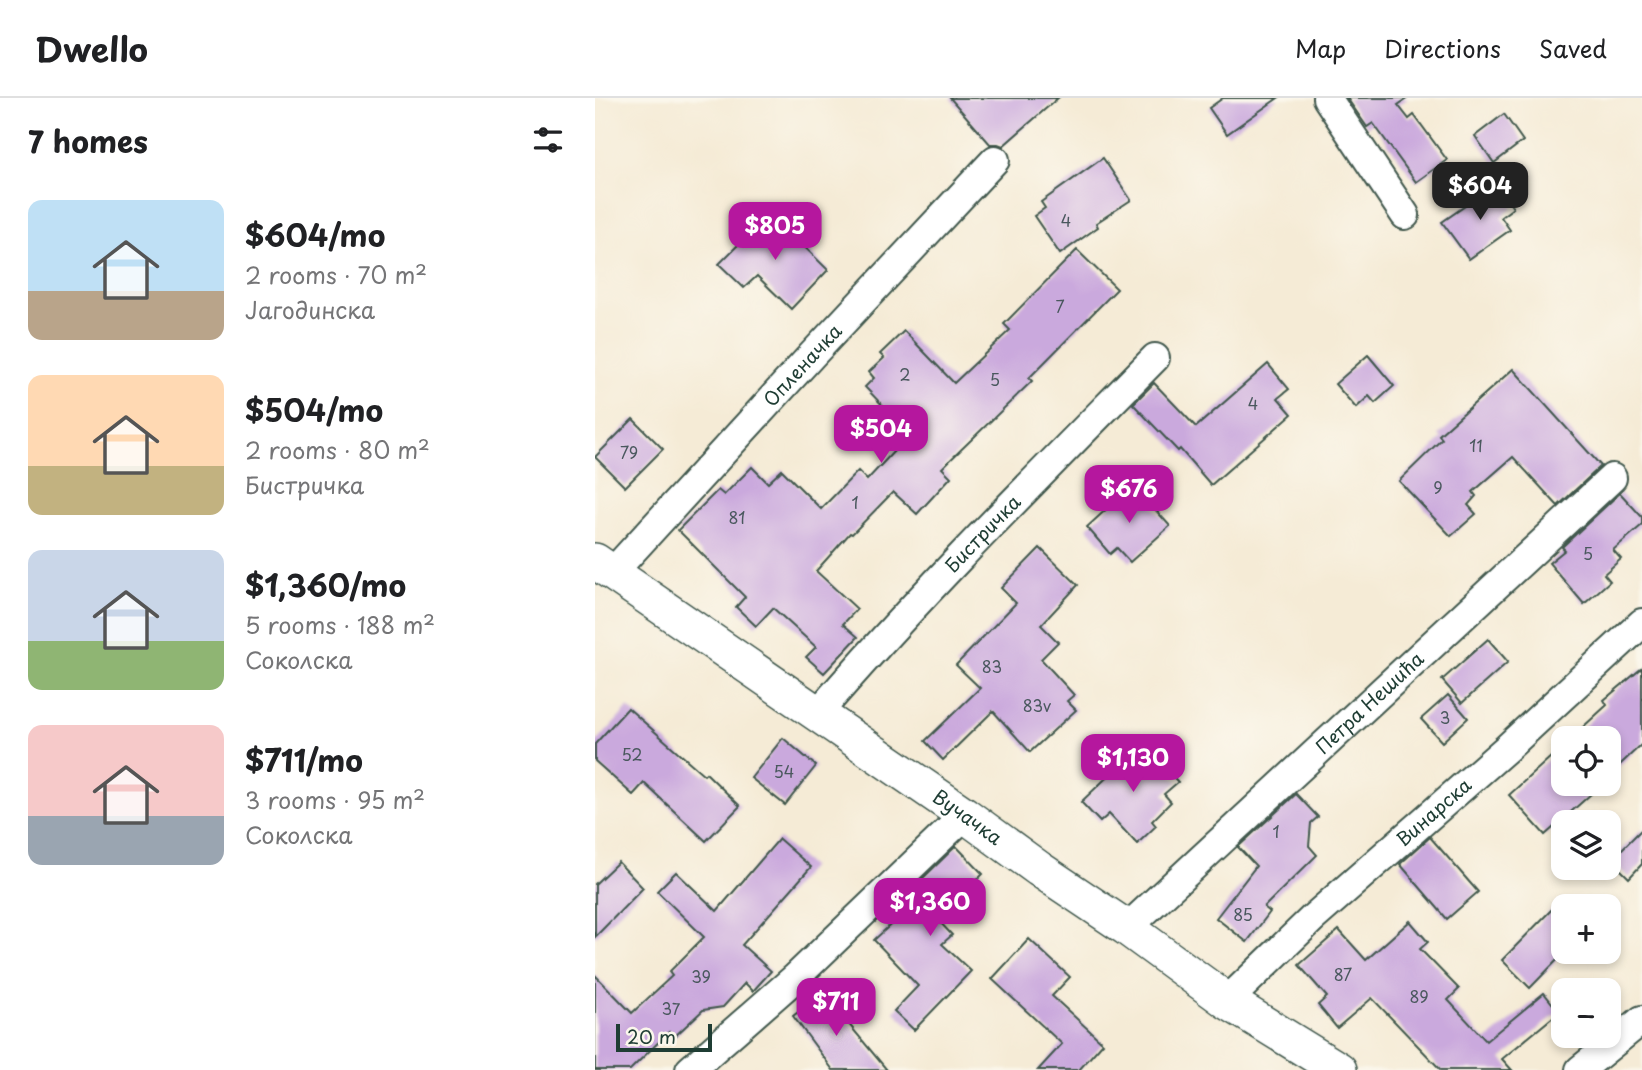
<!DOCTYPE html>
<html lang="en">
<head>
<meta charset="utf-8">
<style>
  :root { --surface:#fff; --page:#f2f2f2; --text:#202124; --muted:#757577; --line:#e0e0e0; --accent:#b5179e }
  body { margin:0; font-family:"Playpen Sans",sans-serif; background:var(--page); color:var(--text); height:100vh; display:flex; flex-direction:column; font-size:26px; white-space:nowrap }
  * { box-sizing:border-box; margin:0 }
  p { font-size:23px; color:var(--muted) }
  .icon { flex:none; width:38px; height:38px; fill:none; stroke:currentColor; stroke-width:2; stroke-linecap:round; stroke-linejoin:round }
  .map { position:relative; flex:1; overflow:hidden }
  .drawer { display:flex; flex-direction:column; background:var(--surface); width:595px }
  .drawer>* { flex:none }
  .tools { position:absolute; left:956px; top:628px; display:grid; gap:14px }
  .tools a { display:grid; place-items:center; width:70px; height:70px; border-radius:14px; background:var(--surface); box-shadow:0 4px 10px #0003; font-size:35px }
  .scale { position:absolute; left:21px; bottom:18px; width:96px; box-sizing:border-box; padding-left:7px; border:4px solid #1f3d34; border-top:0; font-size:19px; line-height:24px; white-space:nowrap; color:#1f3d34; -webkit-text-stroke:5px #fbf7ec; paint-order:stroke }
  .price { position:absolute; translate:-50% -60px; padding:0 16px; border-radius:14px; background:var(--accent); color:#fff; font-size:23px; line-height:46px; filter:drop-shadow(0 2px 4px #0008) }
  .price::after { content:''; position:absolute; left:50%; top:42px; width:21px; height:16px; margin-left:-10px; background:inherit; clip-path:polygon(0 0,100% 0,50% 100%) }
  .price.active { background:#222; color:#fff }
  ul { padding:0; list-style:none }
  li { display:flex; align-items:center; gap:21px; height:175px; padding:0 28px }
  li span { display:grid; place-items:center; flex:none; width:196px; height:140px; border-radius:14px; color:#555 }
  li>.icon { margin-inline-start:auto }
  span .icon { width:84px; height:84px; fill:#fffc; stroke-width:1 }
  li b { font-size:30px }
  h2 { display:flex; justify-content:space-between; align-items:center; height:84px; padding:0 28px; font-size:30px }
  header { display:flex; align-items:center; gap:42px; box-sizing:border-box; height:98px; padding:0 35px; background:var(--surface); border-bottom:2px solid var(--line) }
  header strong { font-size:33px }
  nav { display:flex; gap:38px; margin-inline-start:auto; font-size:24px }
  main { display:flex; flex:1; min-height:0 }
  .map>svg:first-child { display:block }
  .building { fill:#caa9dd }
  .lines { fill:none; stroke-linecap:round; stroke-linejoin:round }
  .minor-casing { stroke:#3f574c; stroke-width:32 }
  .tertiary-casing { stroke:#3f574c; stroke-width:38 }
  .minor { stroke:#fff; stroke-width:28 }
  .tertiary { stroke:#fff; stroke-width:35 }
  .labels { text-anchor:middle; stroke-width:6; stroke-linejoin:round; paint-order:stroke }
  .number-label { font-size:16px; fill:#4a585e }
  .street-label { font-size:19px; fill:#1f3d34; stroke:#fbf7ec }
</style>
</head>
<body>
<header>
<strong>Dwello</strong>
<nav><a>Map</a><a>Directions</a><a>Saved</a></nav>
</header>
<main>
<section class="drawer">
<h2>7 homes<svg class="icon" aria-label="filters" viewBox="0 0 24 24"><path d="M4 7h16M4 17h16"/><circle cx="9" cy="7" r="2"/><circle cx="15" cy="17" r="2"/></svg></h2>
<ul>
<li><span style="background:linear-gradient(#bfe0f5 65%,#b9a48a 0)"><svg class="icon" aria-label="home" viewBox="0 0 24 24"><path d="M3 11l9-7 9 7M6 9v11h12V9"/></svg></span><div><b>$604/mo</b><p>2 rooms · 70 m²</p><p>Јагодинска</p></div></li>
<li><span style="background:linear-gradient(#ffd9b3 65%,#c2b280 0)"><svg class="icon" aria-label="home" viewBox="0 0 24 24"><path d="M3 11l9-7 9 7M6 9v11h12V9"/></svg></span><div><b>$504/mo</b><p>2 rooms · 80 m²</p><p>Бистричка</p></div></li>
<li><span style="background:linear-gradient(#c9d6e8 65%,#8fb573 0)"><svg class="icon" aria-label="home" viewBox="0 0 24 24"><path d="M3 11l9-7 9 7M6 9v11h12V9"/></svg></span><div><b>$1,360/mo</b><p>5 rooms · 188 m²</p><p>Соколска</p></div></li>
<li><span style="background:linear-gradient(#f6c9c9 65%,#9aa5b1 0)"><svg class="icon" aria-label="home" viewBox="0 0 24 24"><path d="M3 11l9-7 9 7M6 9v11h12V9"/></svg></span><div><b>$711/mo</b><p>3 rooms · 95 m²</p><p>Соколска</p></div></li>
</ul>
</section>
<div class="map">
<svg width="1047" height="972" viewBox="0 0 1047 972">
  <rect width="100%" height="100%" fill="#fbf7ec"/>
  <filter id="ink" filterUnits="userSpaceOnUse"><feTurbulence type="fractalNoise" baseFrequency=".0143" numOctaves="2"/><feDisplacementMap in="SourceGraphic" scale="14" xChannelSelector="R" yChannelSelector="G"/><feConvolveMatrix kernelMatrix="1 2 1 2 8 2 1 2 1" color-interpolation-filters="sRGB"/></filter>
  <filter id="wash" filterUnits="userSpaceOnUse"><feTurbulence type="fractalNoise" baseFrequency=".00686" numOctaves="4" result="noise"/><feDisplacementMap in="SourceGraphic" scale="28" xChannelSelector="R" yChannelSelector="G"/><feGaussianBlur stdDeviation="1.57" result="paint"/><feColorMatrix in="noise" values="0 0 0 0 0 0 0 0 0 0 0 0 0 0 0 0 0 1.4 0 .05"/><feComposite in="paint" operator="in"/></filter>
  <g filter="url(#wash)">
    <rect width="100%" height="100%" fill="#f5ebd6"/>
    <g id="blocks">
      <g class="building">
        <path d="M 355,0 L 463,0 L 408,48 L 403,46 L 395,46 Z"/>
        <path d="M 628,0 L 683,0 L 632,36 L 614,10 Z"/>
        <path d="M 752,0 L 813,0 L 803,7 L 814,21 L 819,17 L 852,62 L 821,84 L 778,25 L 772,29 Z"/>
        <path d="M 909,16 L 928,43 L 899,65 L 880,38 Z"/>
        <path d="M 508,60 L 536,102 L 501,125 L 503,129 L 465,156 L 439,118 L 450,110 L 446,104 Z"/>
        <path d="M 902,86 L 918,110 L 906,119 L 915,132 L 874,161 L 847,124 Z"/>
        <path d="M 175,115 L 233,172 L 196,211 L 162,178 L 149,190 L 124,166 Z"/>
        <path d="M 482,152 L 522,191 L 434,280 L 437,283 L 347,370 L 356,379 L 322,416 L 298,394 L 257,436 L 255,435 L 221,473 L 262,511 L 248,526 L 263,539 L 229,575 L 211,559 L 221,549 L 178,510 L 161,528 L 141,509 L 150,499 L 83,432 L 123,392 L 129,397 L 157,369 L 173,385 L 187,372 L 226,411 L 263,373 L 272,382 L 315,336 L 270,289 L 279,280 L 274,274 L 289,260 L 285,256 L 309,233 L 359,285 L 415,232 L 409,226 Z"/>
        <path d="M 773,257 L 799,288 L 780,305 L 774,298 L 761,310 L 740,286 Z"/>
        <path d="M 673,266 L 694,291 L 683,300 L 697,316 L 616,387 L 585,351 L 583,353 L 538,306 L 559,285 L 601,329 Z"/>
        <path d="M 918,271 L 1006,368 L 963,408 L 918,359 L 878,394 L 881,398 L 873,407 L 881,416 L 856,438 L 804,383 L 847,341 L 844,337 Z"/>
        <path d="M 38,321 L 68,351 L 30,389 L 0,359 Z"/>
        <path d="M 538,387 L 575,428 L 535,464 L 522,450 L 515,456 L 492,429 Z"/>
        <path d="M 1025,395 L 1047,419 L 1047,427 L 1018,452 L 1026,461 L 1009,476 L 1015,483 L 989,506 L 954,465 L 970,452 L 967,449 Z"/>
        <path d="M 445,450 L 483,487 L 446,527 L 463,544 L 446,561 L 479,597 L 472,603 L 481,612 L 435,654 L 398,613 L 348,662 L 330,643 L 385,590 L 361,567 L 421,505 L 406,490 Z"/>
        <path d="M 893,541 L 913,564 L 867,605 L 847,582 Z"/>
        <path d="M 1047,570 L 1047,646 L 1013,678 L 1013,640 L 976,640 L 1012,607 L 1009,602 Z"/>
        <path d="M 853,597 L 873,620 L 847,644 L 826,621 Z"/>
        <path d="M 33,610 L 109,677 L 111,675 L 145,708 L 111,743 L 49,685 L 38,697 L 0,663 L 0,646 Z"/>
        <path d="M 188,640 L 221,668 L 190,707 L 156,680 Z"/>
        <path d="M 547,646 L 583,684 L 569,696 L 576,704 L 557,723 L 561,728 L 542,746 L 514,716 L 505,724 L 486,704 Z"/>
        <path d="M 968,648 L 968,686 L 1004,686 L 995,695 L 996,696 L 950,737 L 914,697 Z"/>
        <path d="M 701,696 L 723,719 L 716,725 L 714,748 L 722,757 L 669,809 L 675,814 L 652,844 L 621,820 L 661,768 L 643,749 Z"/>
        <path d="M 1047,731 L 1047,766 L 1034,780 L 1016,762 Z"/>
        <path d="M 835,739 L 883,794 L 852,821 L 805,766 Z"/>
        <path d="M 184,741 L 216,769 L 147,847 L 176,873 L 158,893 L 150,885 L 128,909 L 108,912 L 79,939 L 74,934 L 35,972 L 0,972 L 0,877 L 37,915 L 77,878 L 74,874 L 109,839 L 62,793 L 81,774 L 122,813 Z"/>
        <path d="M 361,748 L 388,776 L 342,821 L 357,837 L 347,846 L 376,873 L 319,932 L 299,913 L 323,888 L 279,842 L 329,796 L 321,787 Z"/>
        <path d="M 23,764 L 48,790 L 0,839 L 0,786 Z"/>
        <path d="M 968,800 L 968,856 L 935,890 L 907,862 Z"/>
        <path d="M 815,823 L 833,844 L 825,851 L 864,891 L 853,902 L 891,943 L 949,895 L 964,914 L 907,961 L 917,972 L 846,972 L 777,900 L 742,930 L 723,907 L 732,899 L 704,867 L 744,832 L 771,862 Z"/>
        <path d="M 434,841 L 475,879 L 457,898 L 508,945 L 484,972 L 443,972 L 467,946 L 397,881 Z"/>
        <path d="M 228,895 L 292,972 L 238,972 L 198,918 Z"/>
      </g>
    </g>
  </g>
  <g filter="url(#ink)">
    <use href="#blocks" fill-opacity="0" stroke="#3f574c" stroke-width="2"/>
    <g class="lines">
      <g class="minor-casing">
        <g id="minor">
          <path d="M 732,0 L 810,117"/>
          <path id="s1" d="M 17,475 L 217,257 L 400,62"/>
          <path id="s2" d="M 222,616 C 329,492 445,377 560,260"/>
          <path id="s3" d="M 532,830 L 1017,380"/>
          <path id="s4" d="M 632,903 L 718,820 L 912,650 L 1047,525"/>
          <path d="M 95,972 L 200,880 L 370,717"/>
          <path d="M 985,972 L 1047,922"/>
        </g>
      </g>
      <g class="tertiary-casing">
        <g id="tertiary">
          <path id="s5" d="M 0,463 L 370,717 L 444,771 L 532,830 L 632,903 L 744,972"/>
        </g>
      </g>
      <use href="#minor" class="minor"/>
      <use href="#tertiary" class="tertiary"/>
    </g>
  </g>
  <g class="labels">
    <g class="number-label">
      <text x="471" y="129">4</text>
      <text x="465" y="215">7</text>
      <text x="310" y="283">2</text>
      <text x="400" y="288">5</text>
      <text x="658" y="312">4</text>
      <text x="881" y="354">11</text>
      <text x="34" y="361">79</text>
      <text x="843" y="396">9</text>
      <text x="260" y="411">1</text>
      <text x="142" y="426">81</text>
      <text x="993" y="462">5</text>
      <text x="397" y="575">83</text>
      <text x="442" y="614">83v</text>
      <text x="850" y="626">3</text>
      <text x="37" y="663">52</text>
      <text x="189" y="680">54</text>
      <text x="681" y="740">1</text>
      <text x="648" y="823">85</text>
      <text x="748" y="883">87</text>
      <text x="106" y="885">39</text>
      <text x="824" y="905">89</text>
      <text x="76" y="917">37</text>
    </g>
    <g class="street-label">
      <text dy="7" stroke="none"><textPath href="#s1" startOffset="282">Опленачка</textPath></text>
      <text dy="7" stroke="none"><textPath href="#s2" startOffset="245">Бистричка</textPath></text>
      <text dy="7" stroke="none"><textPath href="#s3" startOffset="331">Петра Нешића</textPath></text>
      <text dy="7" stroke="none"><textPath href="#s4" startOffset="280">Винарска</textPath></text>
      <text dy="7" stroke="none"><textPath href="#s5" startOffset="452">Вучачка</textPath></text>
    </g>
  </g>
</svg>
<div class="tools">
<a><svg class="icon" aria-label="locate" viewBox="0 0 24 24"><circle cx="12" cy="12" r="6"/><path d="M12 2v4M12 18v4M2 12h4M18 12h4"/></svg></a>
<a><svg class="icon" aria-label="layers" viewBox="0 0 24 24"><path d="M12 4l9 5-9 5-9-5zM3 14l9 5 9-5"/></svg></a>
<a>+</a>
<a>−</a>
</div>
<div class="scale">20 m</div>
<b class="price active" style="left:885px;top:124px">$604</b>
<b class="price" style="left:180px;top:164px">$805</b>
<b class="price" style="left:286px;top:367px">$504</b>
<b class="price" style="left:534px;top:427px">$676</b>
<b class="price" style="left:538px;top:696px">$1,130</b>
<b class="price" style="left:335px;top:840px">$1,360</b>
<b class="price" style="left:241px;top:940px">$711</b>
</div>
</main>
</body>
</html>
